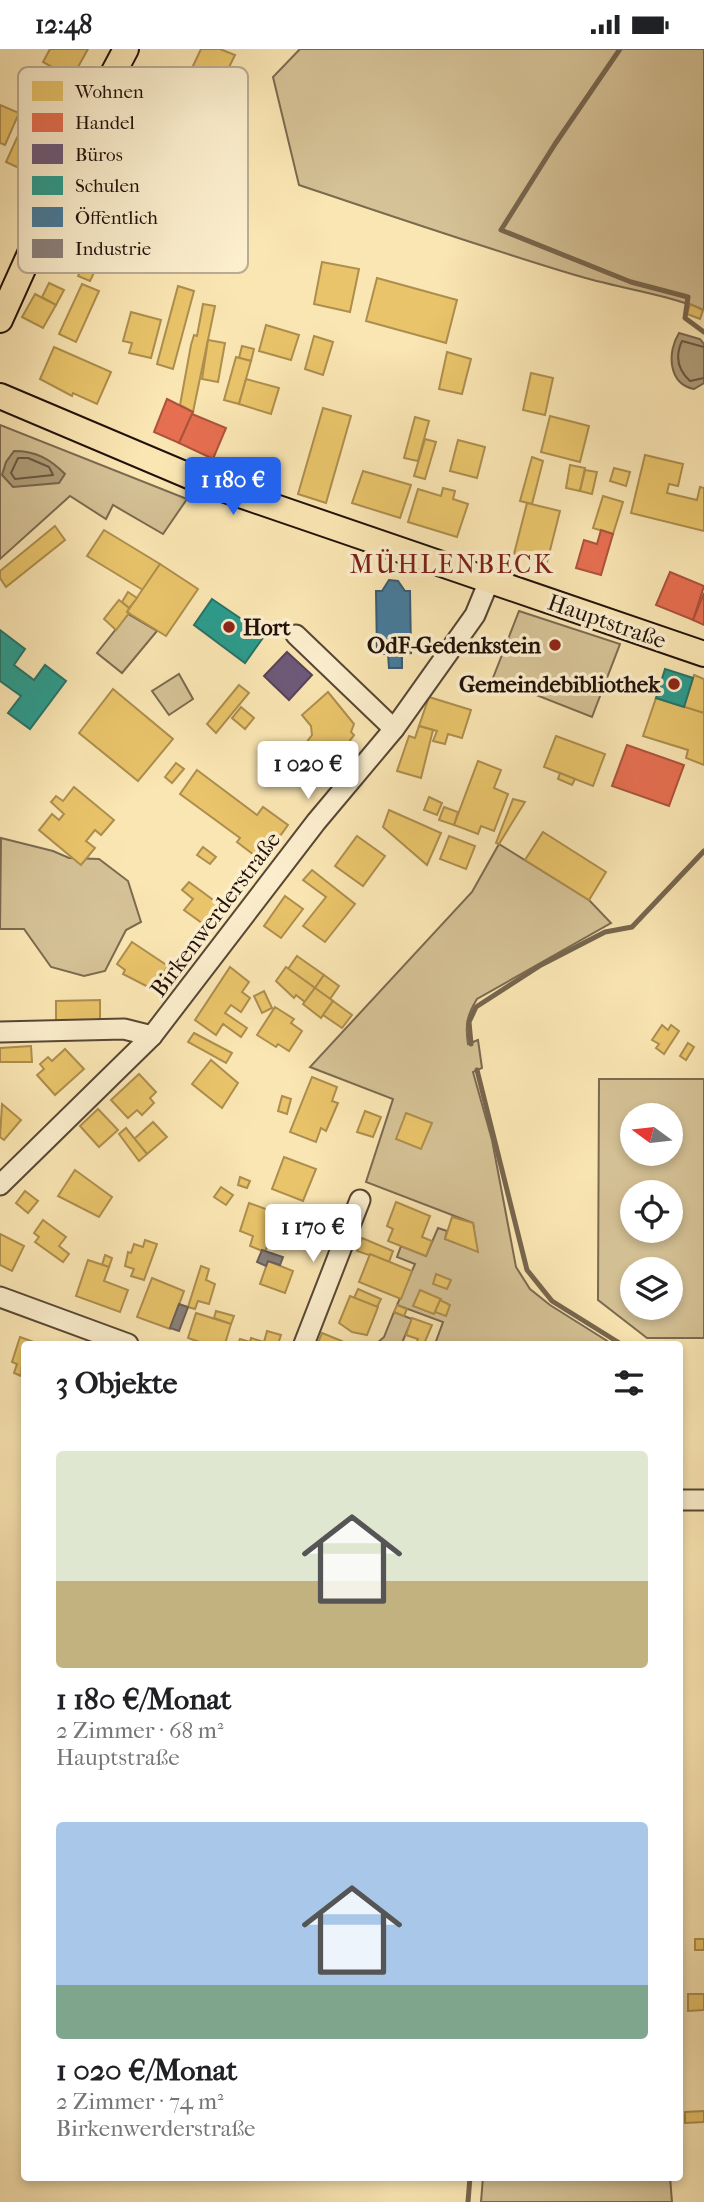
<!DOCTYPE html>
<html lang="de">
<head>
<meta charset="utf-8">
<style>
  :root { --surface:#fff; --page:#f6f6f6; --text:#202124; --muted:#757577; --accent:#2563eb }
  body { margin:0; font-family:"IM FELL French Canon",serif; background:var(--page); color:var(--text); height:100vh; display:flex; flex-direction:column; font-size:26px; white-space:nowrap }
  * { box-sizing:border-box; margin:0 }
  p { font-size:23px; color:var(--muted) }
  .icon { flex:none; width:38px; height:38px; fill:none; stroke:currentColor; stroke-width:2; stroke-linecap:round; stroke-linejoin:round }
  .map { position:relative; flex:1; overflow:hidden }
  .sheet { position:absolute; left:21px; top:1292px; width:662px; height:840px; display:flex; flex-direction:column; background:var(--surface); border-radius:7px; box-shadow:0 4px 10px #0003 }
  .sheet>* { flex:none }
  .needle { width:46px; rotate:285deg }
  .fabs { position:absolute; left:620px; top:1054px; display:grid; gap:14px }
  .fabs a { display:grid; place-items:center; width:63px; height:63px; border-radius:50%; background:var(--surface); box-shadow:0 4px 10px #0003; font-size:35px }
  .price { position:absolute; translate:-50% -60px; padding:0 16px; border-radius:7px; background:#fff; color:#222; font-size:23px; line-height:46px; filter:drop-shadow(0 2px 4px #0008) }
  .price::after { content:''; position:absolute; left:50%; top:42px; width:21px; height:16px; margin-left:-10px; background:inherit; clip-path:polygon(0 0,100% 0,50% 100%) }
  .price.on { background:var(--accent); color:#fff }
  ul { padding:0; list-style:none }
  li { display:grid; align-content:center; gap:14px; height:371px; padding:0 35px }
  li span { display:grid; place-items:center; height:217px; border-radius:7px; color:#555 }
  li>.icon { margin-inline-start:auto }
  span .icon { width:126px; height:126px; fill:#fffc; stroke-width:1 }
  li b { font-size:30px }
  h2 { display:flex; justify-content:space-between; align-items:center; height:84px; padding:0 35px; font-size:30px }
  .status { display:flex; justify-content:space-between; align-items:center; height:49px; padding:0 35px; background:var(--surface); direction:ltr }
  .status svg { height:19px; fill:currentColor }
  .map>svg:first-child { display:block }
  .green { fill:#d5c296; stroke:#7b6a50; stroke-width:2; fill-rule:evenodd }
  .water { fill:#b09e7a; stroke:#77664e; stroke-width:2 }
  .homes { fill:#e9c46a; stroke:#ad8e4e; stroke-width:2 }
  .shops { fill:#e76f51; stroke:#ac533c; stroke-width:2 }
  .offices { fill:#6d597a; stroke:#564359; stroke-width:2 }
  .schools { fill:#2a9d8f; stroke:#277367; stroke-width:2 }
  .public { fill:#457b9d; stroke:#3a5b71; stroke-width:2 }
  .industry { fill:#8a817c; stroke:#6a5f5a; stroke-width:2 }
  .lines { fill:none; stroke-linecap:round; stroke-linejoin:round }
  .shore { stroke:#685842; stroke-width:2 }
  .stream { stroke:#77664e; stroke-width:5 }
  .minor-casing { stroke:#574635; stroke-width:23 }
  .major-casing { stroke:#21110b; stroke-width:28 }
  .minor { stroke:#fcefce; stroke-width:19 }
  .major { stroke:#fae6b3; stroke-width:24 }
  .poi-dot { fill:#8f2418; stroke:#fcefce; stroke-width:2.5 }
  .labels { text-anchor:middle; stroke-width:7; stroke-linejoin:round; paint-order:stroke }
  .street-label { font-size:23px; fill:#21110b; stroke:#fcefce }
  .poi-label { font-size:23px; font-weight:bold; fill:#21110b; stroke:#fcefce; text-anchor:end }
  .quarter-label { font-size:26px; letter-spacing:2px; fill:#7a1f14; stroke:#fcefce }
  .key { fill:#fcefce; stroke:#baac94; stroke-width:2 }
  .key-label { font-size:19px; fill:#21110b }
</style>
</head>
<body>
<div class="status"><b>12:48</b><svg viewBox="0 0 49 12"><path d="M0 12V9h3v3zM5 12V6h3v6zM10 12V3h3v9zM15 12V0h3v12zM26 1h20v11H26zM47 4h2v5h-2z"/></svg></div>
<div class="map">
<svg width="704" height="2153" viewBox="0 0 704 2153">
  <rect width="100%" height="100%" fill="#fae6b3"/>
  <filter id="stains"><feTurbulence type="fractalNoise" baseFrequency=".00286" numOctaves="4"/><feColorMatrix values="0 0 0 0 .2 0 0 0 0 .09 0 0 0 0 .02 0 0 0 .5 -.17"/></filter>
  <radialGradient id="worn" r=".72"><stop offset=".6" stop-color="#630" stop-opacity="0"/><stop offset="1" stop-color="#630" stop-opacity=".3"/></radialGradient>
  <g class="green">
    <path d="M 300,0 L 704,0 L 704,261 C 663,244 617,239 575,226 C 482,198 391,167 299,136 L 273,28 Z"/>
    <path d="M 0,376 L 187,450 L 163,485 L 113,456 L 106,470 L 70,447 L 0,510 Z"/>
    <path d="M 519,562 L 620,595 L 592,668 L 493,629 Z"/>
    <path d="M 128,565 L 157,582 L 122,624 L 97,604 Z"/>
    <path d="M 179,625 L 193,650 L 169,666 L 152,642 Z"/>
    <path d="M 1,789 L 53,802 L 69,809 L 99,810 L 128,832 L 141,873 L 126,881 L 105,922 L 84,927 L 51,918 L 24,880 L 0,880 Z"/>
    <path d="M 499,795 L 589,851 L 611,874 L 477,950 C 467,966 465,976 468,995 L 478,991 L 482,1019 L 473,1023 L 492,1091 L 516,1218 L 530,1240 L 550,1256 L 612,1295 L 435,1295 L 443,1273 L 397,1256 L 415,1215 L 397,1208 L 401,1197 L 426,1207 L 438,1179 L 447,1182 L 445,1190 L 477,1202 L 473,1174 L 366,1133 L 393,1050 L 310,1018 L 472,843 Z"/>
    <path d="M 599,1030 L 704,1030 L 704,1289 L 647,1289 L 598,1251 ZM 632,1066 L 670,1066 L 670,1104 L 632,1104 ZM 632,1143 L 670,1143 L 670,1181 L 632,1181 ZM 632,1220 L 670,1220 L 670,1258 L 632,1258 Z"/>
    <path d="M 394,1263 L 412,1270 L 402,1294 L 376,1295 L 384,1288 Z"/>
    <path d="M 483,2128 L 670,2128 L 672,2153 L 481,2153 Z"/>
  </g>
  <g class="water">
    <path d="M 679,284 L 700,290 L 704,295 L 704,334 L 694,340 C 668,335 667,303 679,284 Z"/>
    <path d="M 14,402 C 36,402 50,410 65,425 L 59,434 L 13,438 L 2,426 L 6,413 Z"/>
  </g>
  <g class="homes">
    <path d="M 50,0 L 88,0 L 72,29 L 43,13 Z"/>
    <path d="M 201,0 L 220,0 L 235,6 L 212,53 L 182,40 Z"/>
    <path d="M 0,56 L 19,64 L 5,96 L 0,94 Z"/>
    <path d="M 20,82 L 48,94 L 34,126 L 6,113 Z"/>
    <path d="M 95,194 L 106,199 L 90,232 L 78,227 Z"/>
    <path d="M 322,213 L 359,220 L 350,263 L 314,255 Z"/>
    <path d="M 377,229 L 457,251 L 446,294 L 366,272 Z"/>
    <path d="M 49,234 L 64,241 L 56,256 L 42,248 Z"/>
    <path d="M 82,235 L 99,242 L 76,293 L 59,285 Z"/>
    <path d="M 178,237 L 194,242 L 173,320 L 157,315 Z"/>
    <path d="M 35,245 L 56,256 L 43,279 L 22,268 Z"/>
    <path d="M 203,255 L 215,257 L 193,363 L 180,356 L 191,296 L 194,286 L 197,287 Z"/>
    <path d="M 690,255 L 703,261 L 700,270 L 687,265 Z"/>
    <path d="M 131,263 L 161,271 L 151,309 L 129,304 L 132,294 L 123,292 Z"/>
    <path d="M 266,276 L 299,286 L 291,311 L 259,302 Z"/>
    <path d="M 314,287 L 333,293 L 323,326 L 305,320 Z"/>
    <path d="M 208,291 L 225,294 L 218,333 L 202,330 Z"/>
    <path d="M 242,297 L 254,300 L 251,312 L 239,309 Z"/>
    <path d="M 54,298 L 111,323 L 97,355 L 73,344 L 72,347 L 40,330 Z"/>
    <path d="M 447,303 L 471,310 L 462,345 L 439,340 Z"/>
    <path d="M 236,308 L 251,312 L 239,355 L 224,351 Z"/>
    <path d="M 531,324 L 553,329 L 545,366 L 523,361 Z"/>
    <path d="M 246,330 L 279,339 L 271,365 L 239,355 Z"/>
    <path d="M 323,359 L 351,367 L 326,454 L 298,445 Z"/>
    <path d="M 550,367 L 589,377 L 580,413 L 541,403 Z"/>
    <path d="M 415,368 L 429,372 L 418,412 L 404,409 Z"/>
    <path d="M 425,390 L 436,393 L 425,430 L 414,427 Z"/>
    <path d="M 458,391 L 485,398 L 477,429 L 450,422 Z"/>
    <path d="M 645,406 L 683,415 L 678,437 L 669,435 L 667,444 L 697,451 L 700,438 L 704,439 L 704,482 L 631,464 Z"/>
    <path d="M 532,408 L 543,412 L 532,455 L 520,452 Z"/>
    <path d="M 570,416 L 585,419 L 580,442 L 566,439 Z"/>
    <path d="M 614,419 L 630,423 L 626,437 L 610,432 Z"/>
    <path d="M 585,421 L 597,423 L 592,445 L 580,442 Z"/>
    <path d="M 363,422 L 411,436 L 400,469 L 352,454 Z"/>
    <path d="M 443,439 L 455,442 L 453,450 L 468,455 L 457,488 L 408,473 L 418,440 L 441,447 Z"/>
    <path d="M 603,447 L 623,453 L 613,485 L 593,479 Z"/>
    <path d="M 527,454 L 560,462 L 547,513 L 514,505 Z"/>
    <path d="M 55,477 L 65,491 L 6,538 L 0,529 L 0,522 Z"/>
    <path d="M 104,481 L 160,515 L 143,541 L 87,507 Z"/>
    <path d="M 160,515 L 198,540 L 166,587 L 127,563 Z"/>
    <path d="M 128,543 L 137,549 L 129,559 L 122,553 Z"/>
    <path d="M 119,551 L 129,559 L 127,563 L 129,564 L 116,581 L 104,570 Z"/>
    <path d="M 694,626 L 704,630 L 704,664 L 684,658 Z"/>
    <path d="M 239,636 L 249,644 L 216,684 L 207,675 Z"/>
    <path d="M 113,640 L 173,690 L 138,732 L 79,684 Z"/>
    <path d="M 328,643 L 354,675 L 351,683 L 354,686 L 321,731 L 294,710 L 312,686 L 311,677 L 302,666 Z"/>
    <path d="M 429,648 L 471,661 L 462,689 L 448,685 L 445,695 L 433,692 L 437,682 L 419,677 Z"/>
    <path d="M 656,649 L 704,664 L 704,716 L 686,709 L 688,701 L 643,687 Z"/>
    <path d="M 241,658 L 254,669 L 245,680 L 232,669 Z"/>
    <path d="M 419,677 L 433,681 L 421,729 L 397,722 L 409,687 L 415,689 Z"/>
    <path d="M 556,687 L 605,705 L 593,737 L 544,718 Z"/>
    <path d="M 478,712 L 501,721 L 494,739 L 508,745 L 494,782 L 481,777 L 478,785 L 454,776 Z"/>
    <path d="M 176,714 L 184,720 L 172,734 L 165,728 Z"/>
    <path d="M 197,721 L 257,766 L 263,758 L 288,776 L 262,812 L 237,793 L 240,789 L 180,745 Z"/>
    <path d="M 560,724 L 575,730 L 572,736 L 558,730 Z"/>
    <path d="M 74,738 L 114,771 L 101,786 L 95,781 L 86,792 L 95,799 L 81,816 L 39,781 L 52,765 L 59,771 L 64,765 L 51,753 L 56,747 L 63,752 Z"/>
    <path d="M 429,748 L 442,754 L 437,766 L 424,761 Z"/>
    <path d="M 513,750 L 525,753 L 499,795 L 496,794 Z"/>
    <path d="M 444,758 L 458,763 L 454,776 L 439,771 Z"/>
    <path d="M 389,761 L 441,784 L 427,816 L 383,778 Z"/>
    <path d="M 543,783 L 606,823 L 589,851 L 525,811 Z"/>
    <path d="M 357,787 L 385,807 L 363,837 L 335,817 Z"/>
    <path d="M 449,787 L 475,797 L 466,820 L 440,810 Z"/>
    <path d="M 203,798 L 216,808 L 210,815 L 197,806 Z"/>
    <path d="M 312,821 L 355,855 L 325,893 L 303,877 L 326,848 L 303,831 Z"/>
    <path d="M 189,833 L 228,862 L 213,882 L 184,861 L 193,850 L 182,841 Z"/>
    <path d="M 285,847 L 303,860 L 281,889 L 264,877 Z"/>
    <path d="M 132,893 L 168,917 L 152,940 L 123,925 L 125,921 L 117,915 Z"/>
    <path d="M 297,907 L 324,926 L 315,939 L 288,920 Z"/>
    <path d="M 230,918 L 249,933 L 242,943 L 250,949 L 241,963 L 231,956 L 225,964 L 247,979 L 241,988 L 223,975 L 216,986 L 195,971 Z"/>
    <path d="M 286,918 L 315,939 L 305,953 L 296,946 L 294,949 L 276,932 Z"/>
    <path d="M 324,926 L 339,937 L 330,950 L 315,939 Z"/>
    <path d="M 315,939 L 333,952 L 321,969 L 303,955 Z"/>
    <path d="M 264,942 L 272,959 L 262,964 L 254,947 Z"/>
    <path d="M 100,951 L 100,973 L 56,974 L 56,952 Z"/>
    <path d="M 333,952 L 352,966 L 342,979 L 323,966 Z"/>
    <path d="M 275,958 L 294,970 L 291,974 L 302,982 L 289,1002 L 278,995 L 276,998 L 257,986 Z"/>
    <path d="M 662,976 L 668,981 L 671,976 L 679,982 L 664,1005 L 656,999 L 659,995 L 652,991 Z"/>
    <path d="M 194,984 L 232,1004 L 226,1014 L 188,993 Z"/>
    <path d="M 688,994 L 694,998 L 686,1011 L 680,1007 Z"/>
    <path d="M 31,997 L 32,1013 L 0,1013 L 0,999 Z"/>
    <path d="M 65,1000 L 84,1020 L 55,1046 L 37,1026 L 44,1020 L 40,1015 L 48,1008 L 52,1012 Z"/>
    <path d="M 211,1011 L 238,1034 L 222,1059 L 192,1035 Z"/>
    <path d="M 139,1025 L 156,1043 L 150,1049 L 154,1054 L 142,1066 L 137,1061 L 128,1069 L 111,1051 Z"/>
    <path d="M 312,1028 L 337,1038 L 332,1052 L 338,1054 L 326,1082 L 321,1079 L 316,1093 L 290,1083 Z"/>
    <path d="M 282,1047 L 291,1050 L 287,1065 L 278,1062 Z"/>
    <path d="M 2,1055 L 21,1071 L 4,1091 L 0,1088 Z"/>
    <path d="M 98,1060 L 118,1081 L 99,1098 L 80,1077 Z"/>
    <path d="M 365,1062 L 381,1068 L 373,1088 L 357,1083 Z"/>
    <path d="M 406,1064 L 432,1074 L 421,1100 L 396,1090 Z"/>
    <path d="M 153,1073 L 167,1088 L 147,1105 L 134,1090 Z"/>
    <path d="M 126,1079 L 147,1105 L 139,1112 L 119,1085 Z"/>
    <path d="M 284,1108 L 316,1120 L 303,1152 L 272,1140 Z"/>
    <path d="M 75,1121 L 112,1148 L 99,1168 L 58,1147 Z"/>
    <path d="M 240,1128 L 250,1132 L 247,1139 L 238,1136 Z"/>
    <path d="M 221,1138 L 233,1146 L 226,1156 L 214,1148 Z"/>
    <path d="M 25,1142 L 38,1152 L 28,1164 L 16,1154 Z"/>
    <path d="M 396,1153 L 430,1167 L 422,1188 L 432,1192 L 426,1207 L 388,1192 L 393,1180 L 387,1177 Z"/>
    <path d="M 249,1154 L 288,1168 L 277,1196 L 269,1193 L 265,1203 L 250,1197 L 253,1187 L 240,1182 Z"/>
    <path d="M 452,1168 L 473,1174 L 478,1203 L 445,1190 Z"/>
    <path d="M 43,1171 L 66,1188 L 59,1197 L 69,1205 L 63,1213 L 35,1193 L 39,1188 L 34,1184 Z"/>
    <path d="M 0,1185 L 24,1197 L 12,1222 L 0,1216 Z"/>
    <path d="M 362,1189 L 393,1202 L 389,1213 L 357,1202 Z"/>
    <path d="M 145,1191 L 157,1195 L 144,1231 L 131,1227 L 134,1220 L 125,1217 L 128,1203 L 131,1204 L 134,1195 L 143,1198 Z"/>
    <path d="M 370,1205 L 412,1222 L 401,1250 L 359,1233 Z"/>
    <path d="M 105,1206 L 112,1209 L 109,1218 L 102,1216 Z"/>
    <path d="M 88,1211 L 109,1218 L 104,1232 L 128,1241 L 120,1263 L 76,1247 Z"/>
    <path d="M 268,1212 L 293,1222 L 285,1244 L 260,1235 Z"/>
    <path d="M 201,1217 L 209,1220 L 206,1231 L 215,1235 L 209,1255 L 198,1252 L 195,1260 L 188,1258 Z"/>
    <path d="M 436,1225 L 451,1231 L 447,1240 L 433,1235 Z"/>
    <path d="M 152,1229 L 184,1242 L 170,1280 L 137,1268 Z"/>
    <path d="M 358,1240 L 381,1250 L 377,1258 L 354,1249 Z"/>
    <path d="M 420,1241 L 441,1250 L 434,1265 L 413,1257 Z"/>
    <path d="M 350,1247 L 378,1258 L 367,1286 L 352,1283 L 339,1274 Z"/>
    <path d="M 440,1251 L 450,1256 L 446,1267 L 435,1263 Z"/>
    <path d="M 397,1256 L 407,1260 L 404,1267 L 394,1263 Z"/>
    <path d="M 216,1262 L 234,1267 L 231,1275 L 214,1269 Z"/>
    <path d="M 196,1264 L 231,1275 L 225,1295 L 205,1295 L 188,1289 Z"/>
    <path d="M 412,1269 L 432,1276 L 424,1295 L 416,1295 L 418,1290 L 406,1286 Z"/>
    <path d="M 267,1282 L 281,1286 L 278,1295 L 264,1293 Z"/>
    <path d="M 322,1284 L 342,1292 L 341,1295 L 318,1294 Z"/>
    <path d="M 20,1288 L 39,1295 L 24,1295 L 21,1327 L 14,1324 L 17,1315 L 12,1313 Z"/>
    <path d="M 251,1289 L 264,1293 L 271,1295 L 238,1295 L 240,1290 L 250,1293 Z"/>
    <rect x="695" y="1890" width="9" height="11"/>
    <path d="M 688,1945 L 704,1945 L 704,1961 L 688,1962 Z"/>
    <path d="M 704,2062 L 704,2073 L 685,2074 L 685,2063 Z"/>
  </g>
  <g class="shops">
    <path d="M 167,350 L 193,363 L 179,394 L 154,383 Z"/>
    <path d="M 192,365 L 226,379 L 213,410 L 179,394 Z"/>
    <path d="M 601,481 L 613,485 L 601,526 L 576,519 L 584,491 L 597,495 Z"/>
    <path d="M 670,523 L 704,537 L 693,571 L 656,556 Z"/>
    <path d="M 704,544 L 704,576 L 693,571 Z"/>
    <path d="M 627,696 L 684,716 L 669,757 L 612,737 Z"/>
  </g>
  <path class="offices" d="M 287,603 L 312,626 L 289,651 L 264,627 Z"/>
  <g class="schools">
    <path d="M 212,550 L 265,586 L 245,614 L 194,576 Z"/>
    <path d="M 0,581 L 25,600 L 14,616 L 34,631 L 45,616 L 66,632 L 30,680 L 8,664 L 21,647 L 0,632 Z"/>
    <path d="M 665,620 L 693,629 L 684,658 L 656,649 Z"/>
  </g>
  <path class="public" d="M 389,531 L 398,532 L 405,542 L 410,542 L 411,604 L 402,605 L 402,619 L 389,619 L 388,605 L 377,605 L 376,542 L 382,542 Z"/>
  <g class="industry">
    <path d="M 262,1201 L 283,1208 L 280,1216 L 268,1212 L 266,1217 L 257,1213 Z"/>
    <path d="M 179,1255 L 188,1258 L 179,1282 L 170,1279 Z"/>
  </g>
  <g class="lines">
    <g class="shore">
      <path d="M 704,298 L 682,292 C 675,307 678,321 690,332 L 704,329"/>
      <path d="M 28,409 L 49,418 L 53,426 L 15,430 L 11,424 L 18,409 Z"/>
    </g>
    <g class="stream">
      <path d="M 620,0 L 555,95 L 501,181 L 631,233 L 688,248 L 685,269 L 704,283"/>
      <path d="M 471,995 L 469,973 L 476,958 L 541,916 L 605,883 L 632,878 L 704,802"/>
      <path d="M 477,1021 L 527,1221 L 552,1252 L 621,1295"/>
      <path d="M 468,2153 L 470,2128"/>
    </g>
    <g class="minor-casing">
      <g id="minor">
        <path d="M 296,586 L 394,680"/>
        <path d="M 0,983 L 124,980 L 152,987"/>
        <path d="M 0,1136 L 152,987 L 316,773 L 394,680 L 475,566 L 489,532"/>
        <path d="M 0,1248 L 128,1295"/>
        <path d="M 304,1295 L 360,1151"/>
        <path d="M 679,1451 L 704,1451"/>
      </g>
    </g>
    <g class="major-casing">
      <g id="major">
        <path d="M 0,271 L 101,47 L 126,0"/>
        <path d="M 0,347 L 208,435 L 704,605"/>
      </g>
    </g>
    <use href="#minor" class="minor"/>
    <use href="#major" class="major"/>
  </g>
  <g class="poi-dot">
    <circle cx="229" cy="578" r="7"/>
    <circle cx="555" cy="596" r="7"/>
    <circle cx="674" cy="635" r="7"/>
  </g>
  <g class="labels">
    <g class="street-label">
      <text transform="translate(607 572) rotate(19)" y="8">Hauptstraße</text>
      <text transform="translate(215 865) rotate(-53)" y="8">Birkenwerderstraße</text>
    </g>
    <g class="poi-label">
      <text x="243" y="586" text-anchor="start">Hort</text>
      <text x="541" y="604">OdF-Gedenkstein</text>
      <text x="660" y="643">Gemeindebibliothek</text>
    </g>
    <g class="quarter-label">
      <text x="452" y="524">MÜHLENBECK</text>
    </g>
  </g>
  <rect x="18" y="18" width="230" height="206" rx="10" class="key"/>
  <rect x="32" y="32" width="31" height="20" fill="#e9c46a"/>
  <rect x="32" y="64" width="31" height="19" fill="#e76f51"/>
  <rect x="32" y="95" width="31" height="20" fill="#6d597a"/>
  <rect x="32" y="127" width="31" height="19" fill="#2a9d8f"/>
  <rect x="32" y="158" width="31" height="20" fill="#457b9d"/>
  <rect x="32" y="190" width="31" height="19" fill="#8a817c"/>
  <g class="key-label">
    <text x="75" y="49">Wohnen</text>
    <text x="75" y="80">Handel</text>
    <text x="75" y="112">Büros</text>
    <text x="75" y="143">Schulen</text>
    <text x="75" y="175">Öffentlich</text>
    <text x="75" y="206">Industrie</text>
  </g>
  <rect width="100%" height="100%" filter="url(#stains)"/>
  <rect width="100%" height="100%" fill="url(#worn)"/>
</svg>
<div class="fabs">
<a><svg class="needle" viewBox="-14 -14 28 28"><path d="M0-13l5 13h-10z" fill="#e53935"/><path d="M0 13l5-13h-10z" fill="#757577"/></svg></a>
<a><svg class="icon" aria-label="locate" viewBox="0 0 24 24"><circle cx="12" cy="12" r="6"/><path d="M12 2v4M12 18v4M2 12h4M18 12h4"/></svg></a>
<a><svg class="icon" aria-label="layers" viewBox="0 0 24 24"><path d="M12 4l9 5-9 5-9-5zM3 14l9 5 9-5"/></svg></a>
</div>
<b class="price on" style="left:233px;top:468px">1 180 €</b>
<b class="price" style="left:308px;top:752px">1 020 €</b>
<b class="price" style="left:313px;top:1215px">1 170 €</b>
<section class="sheet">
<h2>3 Objekte<svg class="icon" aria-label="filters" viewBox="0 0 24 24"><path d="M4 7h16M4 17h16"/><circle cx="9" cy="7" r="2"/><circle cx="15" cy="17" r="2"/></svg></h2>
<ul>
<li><span style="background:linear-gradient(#dfe7d0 60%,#c2b280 0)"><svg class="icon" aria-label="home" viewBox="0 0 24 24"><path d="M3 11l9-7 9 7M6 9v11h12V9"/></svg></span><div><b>1 180 €/Monat</b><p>2 Zimmer · 68 m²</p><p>Hauptstraße</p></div></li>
<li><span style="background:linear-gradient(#a9c7e8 75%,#7fa58c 0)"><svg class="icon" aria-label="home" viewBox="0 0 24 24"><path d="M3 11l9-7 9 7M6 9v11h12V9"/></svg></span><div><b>1 020 €/Monat</b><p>2 Zimmer · 74 m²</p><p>Birkenwerderstraße</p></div></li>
</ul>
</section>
</div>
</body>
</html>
